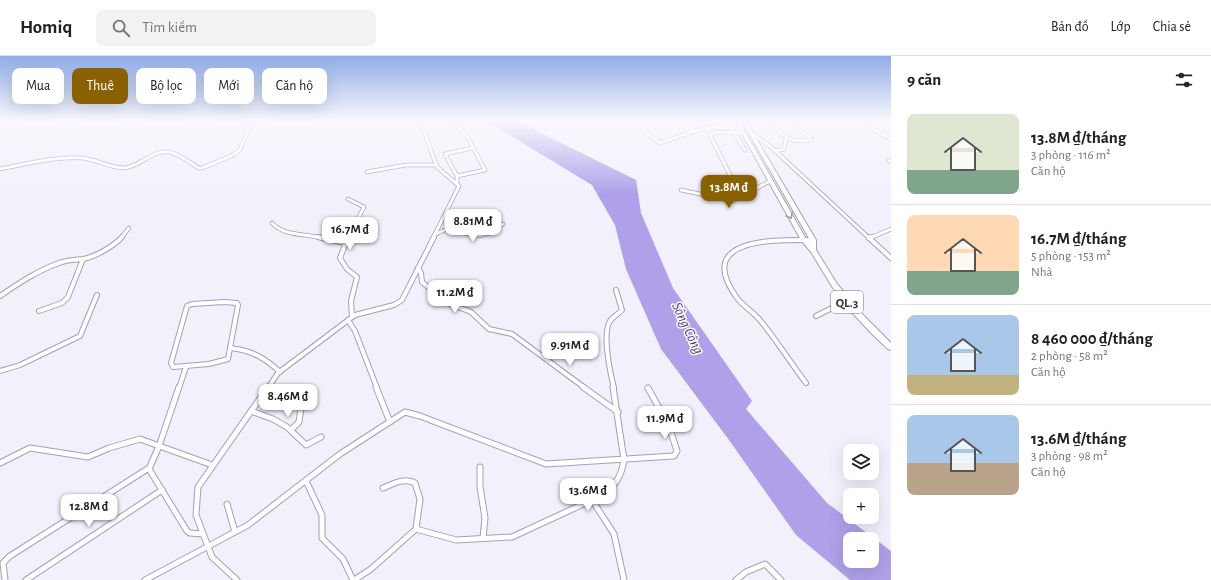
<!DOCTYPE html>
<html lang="vi">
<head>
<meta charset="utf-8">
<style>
  :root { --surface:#fff; --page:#f2f2f2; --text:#202124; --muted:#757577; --line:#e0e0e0; --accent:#8a6100 }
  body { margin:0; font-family:"Alegreya Sans",sans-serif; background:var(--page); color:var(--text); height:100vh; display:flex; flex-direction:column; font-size:15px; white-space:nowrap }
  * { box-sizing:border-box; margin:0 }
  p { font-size:13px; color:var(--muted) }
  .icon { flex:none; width:22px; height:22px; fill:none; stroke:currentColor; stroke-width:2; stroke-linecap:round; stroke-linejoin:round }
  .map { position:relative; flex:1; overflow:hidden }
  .panel { display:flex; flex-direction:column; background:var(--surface); width:320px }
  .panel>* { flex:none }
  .hud { position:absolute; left:12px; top:12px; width:380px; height:36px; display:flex; gap:8px }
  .controls { position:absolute; left:843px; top:388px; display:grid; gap:8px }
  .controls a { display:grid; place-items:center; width:36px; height:36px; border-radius:8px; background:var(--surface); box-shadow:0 4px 16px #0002; font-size:20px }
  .price { position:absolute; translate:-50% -34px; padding:0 9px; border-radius:8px; background:#fff; color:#222; font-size:13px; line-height:26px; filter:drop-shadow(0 1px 2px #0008) }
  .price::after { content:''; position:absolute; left:50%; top:24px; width:12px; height:9px; margin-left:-6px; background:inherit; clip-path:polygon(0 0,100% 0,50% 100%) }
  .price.current { background:var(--accent); color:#fff }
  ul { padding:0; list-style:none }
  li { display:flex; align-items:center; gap:12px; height:100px; padding:0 16px }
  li+li { border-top:1px solid var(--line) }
  li span { display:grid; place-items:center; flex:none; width:112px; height:80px; border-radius:8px; color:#555 }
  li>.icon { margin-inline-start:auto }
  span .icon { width:48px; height:48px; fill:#fffc; stroke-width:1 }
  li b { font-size:17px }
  h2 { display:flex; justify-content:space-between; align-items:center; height:48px; padding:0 16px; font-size:17px }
  .tag { padding:0 14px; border-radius:8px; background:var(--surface); box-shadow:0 4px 16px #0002; font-size:14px; line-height:36px }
  .tag.current { background:var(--accent); color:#fff }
  header { display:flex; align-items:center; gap:24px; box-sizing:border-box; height:56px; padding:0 20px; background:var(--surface); border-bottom:1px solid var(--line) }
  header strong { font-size:19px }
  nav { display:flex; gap:22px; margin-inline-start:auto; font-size:14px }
  .search { width:280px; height:36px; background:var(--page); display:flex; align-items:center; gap:10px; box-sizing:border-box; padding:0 14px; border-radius:8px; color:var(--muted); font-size:15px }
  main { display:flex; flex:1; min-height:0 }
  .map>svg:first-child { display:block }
  .water { fill:#afa0e9; fill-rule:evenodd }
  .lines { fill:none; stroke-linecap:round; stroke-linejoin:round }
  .street-far2-casing { stroke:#a49fb9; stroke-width:4.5 }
  .street-far1-casing { stroke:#a49fb9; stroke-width:6 }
  .street-casing { stroke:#a49fb9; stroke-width:7 }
  .highway-casing { stroke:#a49fb9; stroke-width:2 }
  .street-far2 { stroke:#fff; stroke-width:3 }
  .street-far1 { stroke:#fff; stroke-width:4 }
  .street { stroke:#fff; stroke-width:5 }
  .highway { fill:#fff; fill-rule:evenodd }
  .oneway { stroke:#9c9ba0 }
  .labels { text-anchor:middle; stroke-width:3; stroke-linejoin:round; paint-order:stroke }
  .shield { fill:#fff; stroke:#74737b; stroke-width:1 }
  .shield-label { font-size:13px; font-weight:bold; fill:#393742 }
  .water-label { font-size:15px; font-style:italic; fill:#4f358a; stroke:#fff }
</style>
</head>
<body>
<header>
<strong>Homiq</strong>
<div class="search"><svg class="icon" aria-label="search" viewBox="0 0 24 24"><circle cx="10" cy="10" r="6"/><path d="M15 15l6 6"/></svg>Tìm kiếm</div>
<nav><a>Bản đồ</a><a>Lớp</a><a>Chia sẻ</a></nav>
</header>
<main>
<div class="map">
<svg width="891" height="524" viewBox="0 0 891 524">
  <rect width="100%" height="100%" fill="#f2f0fb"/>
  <path class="water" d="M 486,65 L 521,65 L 545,79 L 636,124 L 641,157 L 673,232 L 752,345 L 746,353 L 827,447 L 891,495 L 891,524 L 850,524 L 796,479 L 729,384 L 661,293 L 626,213 L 615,169 L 592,129 ZM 850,483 L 872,483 L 872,505 L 850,505 Z"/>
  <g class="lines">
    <g class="street-far2-casing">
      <g id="street-far2">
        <path d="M 417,65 L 424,75 L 437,111 L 459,130 L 433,182"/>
        <path d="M 453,65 L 468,82 L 485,114 L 457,120 L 457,127"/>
        <path d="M 643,65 L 644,75 L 660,87 L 695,75"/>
        <path d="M 670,65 L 695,75 L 711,71 L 741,73"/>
        <path d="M 769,65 C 783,80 789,88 811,84 L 810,81 L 787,65"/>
        <path d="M 865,65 L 872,73 L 891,83"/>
        <path d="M 750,76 L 771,91 L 869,182"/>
        <path d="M 734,77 L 745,94"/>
        <path d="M 775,95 L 784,93 L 786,83"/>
        <path d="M 888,104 L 891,106"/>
        <path d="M 0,113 C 27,108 54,100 82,102 C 96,103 110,112 124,112 C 140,111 153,93 169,96 C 180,98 190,107 199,112 L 202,112 L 231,100 L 240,94 L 248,73 L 256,65"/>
        <path d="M 367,116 L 406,109 L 436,109"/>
        <path d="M 457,120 L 445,98 L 472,92"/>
        <path d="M 733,125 L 710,79 L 716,76 L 743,77"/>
        <path d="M 681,134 L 733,145 L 770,125"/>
        <path d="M 272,167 C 285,181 305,177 321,182"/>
        <path d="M 434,179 L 447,173 L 479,180 L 489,177 L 503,168"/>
        <path d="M 121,182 L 129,172"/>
        <path d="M 348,182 L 364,151 L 348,143"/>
        <path d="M 870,182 L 891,173"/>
      </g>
    </g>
    <g class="street-far1-casing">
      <g id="street-far1">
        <path d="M 318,181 L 345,187"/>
        <path d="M 348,181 L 340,202 L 347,213 L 357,221 L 351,245 L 352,261"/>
        <path d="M 868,181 L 891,202"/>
        <path d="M 869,182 L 872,181"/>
        <path d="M 418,212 L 421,217 L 422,226 L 447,247 L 471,256 L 489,273 L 512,278 L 585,332"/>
        <path d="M 0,240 C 19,227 37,215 59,207 C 67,204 74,204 83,203 C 95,201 114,190 122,181"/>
        <path d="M 224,246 L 237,247 L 238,249 L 228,303 L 209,308 L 173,311 L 171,307 L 187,250 L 192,248 Z"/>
        <path d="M 39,255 L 62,247 L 68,241 L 83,203"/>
        <path d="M 816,260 L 846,245"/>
        <path d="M 348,264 L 355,275 L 377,332"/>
        <path d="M 230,292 C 251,294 265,302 280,316"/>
        <path d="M 0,315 L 20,309 L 80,280 L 97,239"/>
        <path d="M 806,327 C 790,306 776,283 759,263 C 752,255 743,250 737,242 C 693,181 775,184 813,184"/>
        <path d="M 179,332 L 186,311"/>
        <path d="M 268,332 L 278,317 L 355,259 L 394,249 L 402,244 L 434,181"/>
        <path d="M 614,332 C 610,316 602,278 610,265 C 613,261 619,257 622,254 L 616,234"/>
      </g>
    </g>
    <g class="street-casing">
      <g id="street">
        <path d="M 179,331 L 159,390 L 149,413 L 187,475 L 190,477 L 203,478"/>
        <path d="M 376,331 L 390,366"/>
        <path d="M 583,331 L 618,356"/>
        <path d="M 251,355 L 273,363 L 287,371 L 306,389 L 321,381"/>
        <path d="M 291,374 L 299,366 L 301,352 L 307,338 L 306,332"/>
        <path d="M 0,407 L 30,392 L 88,401 L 109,392 L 140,383 L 212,409"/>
        <path d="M 480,411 L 480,431 L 485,462 L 483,482"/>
        <path d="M 306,425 L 322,459 L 322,482 L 343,503 L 353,524"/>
        <path d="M 383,432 C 393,428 405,421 415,427 L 420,443 L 416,473"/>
        <path d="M 592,444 L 614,478 L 624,524"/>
        <path d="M 227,448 L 235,476"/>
        <path d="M 5,524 L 3,507 L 10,500 L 149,412"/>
        <path d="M 26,524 L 162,434"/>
        <path d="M 145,524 L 248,469 L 340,398 L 405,356 L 420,360 L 546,408 L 674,400 L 677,395 L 669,370 L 648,332"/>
        <path d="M 237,524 L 212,501 L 196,459 L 198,431 L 268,331"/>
        <path d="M 354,524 L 371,513 L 416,473 L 456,484 L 512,481 L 605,438 C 617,426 621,421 624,404 L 613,331"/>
        <path d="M 736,524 L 746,516 L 765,508 L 781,524"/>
      </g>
    </g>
    <g class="highway-casing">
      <path id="highway" d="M 735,65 L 739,65 L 806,183 L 810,187 L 810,184 L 742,65 L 746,65 L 816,184 L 816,194 L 837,228 L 864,260 L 891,287 L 891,294 L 888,293 L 873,279 L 845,249 L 833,232 L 811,196 L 801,184 Z"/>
    </g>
    <use href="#street-far2" class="street-far2"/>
    <use href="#street-far1" class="street-far1"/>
    <use href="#street" class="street"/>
    <use href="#highway" class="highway"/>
  </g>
  <defs><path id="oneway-chevron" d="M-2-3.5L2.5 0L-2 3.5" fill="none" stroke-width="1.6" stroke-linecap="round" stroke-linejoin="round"/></defs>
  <use class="oneway" href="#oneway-chevron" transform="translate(790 160) rotate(61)"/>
  <linearGradient id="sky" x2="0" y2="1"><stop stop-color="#91ace8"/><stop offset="0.47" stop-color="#f9f8fd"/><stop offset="1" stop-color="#f9f8fd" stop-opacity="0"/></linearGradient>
  <rect width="891" height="138" fill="url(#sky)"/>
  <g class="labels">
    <rect class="shield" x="831" y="235" width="32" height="22" rx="3"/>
    <g class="shield-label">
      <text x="847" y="251">QL.3</text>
    </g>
    <g class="water-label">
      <text transform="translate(688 272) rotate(65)" y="5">Sông Công</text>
    </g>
  </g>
</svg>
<div class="controls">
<a><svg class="icon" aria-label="layers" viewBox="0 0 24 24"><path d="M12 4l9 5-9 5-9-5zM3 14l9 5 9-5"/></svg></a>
<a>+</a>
<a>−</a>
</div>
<b class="price current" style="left:729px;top:153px">13.8M ₫</b>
<b class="price" style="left:473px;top:187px">8.81M ₫</b>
<b class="price" style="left:350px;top:195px">16.7M ₫</b>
<b class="price" style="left:455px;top:258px">11.2M ₫</b>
<b class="price" style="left:570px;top:311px">9.91M ₫</b>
<b class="price" style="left:288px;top:362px">8.46M ₫</b>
<b class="price" style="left:665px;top:384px">11.9M ₫</b>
<b class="price" style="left:588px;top:456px">13.6M ₫</b>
<b class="price" style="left:89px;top:472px">12.8M ₫</b>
<div class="hud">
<a class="tag">Mua</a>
<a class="tag current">Thuê</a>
<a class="tag">Bộ lọc</a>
<a class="tag">Mới</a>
<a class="tag">Căn hộ</a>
</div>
</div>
<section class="panel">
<h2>9 căn<svg class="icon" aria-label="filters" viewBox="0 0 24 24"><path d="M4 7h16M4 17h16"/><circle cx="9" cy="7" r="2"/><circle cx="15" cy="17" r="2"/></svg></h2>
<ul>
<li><span style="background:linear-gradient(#dfe7d0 70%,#7fa58c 0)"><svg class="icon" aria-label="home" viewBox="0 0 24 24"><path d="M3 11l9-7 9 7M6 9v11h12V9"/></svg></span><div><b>13.8M ₫/tháng</b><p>3 phòng · 116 m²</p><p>Căn hộ</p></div></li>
<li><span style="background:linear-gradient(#ffd9b3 70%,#7fa58c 0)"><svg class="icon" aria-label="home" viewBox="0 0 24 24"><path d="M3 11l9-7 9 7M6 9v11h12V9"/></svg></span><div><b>16.7M ₫/tháng</b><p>5 phòng · 153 m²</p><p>Nhà</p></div></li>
<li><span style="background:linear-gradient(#a9c7e8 75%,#c2b280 0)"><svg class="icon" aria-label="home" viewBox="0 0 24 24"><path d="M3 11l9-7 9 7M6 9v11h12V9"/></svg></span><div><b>8 460 000 ₫/tháng</b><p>2 phòng · 58 m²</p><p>Căn hộ</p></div></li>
<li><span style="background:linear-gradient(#a9c7e8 60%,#b9a48a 0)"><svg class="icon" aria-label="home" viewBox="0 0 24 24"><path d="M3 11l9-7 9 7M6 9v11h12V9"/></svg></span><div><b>13.6M ₫/tháng</b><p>3 phòng · 98 m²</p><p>Căn hộ</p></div></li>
</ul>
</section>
</main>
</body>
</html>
